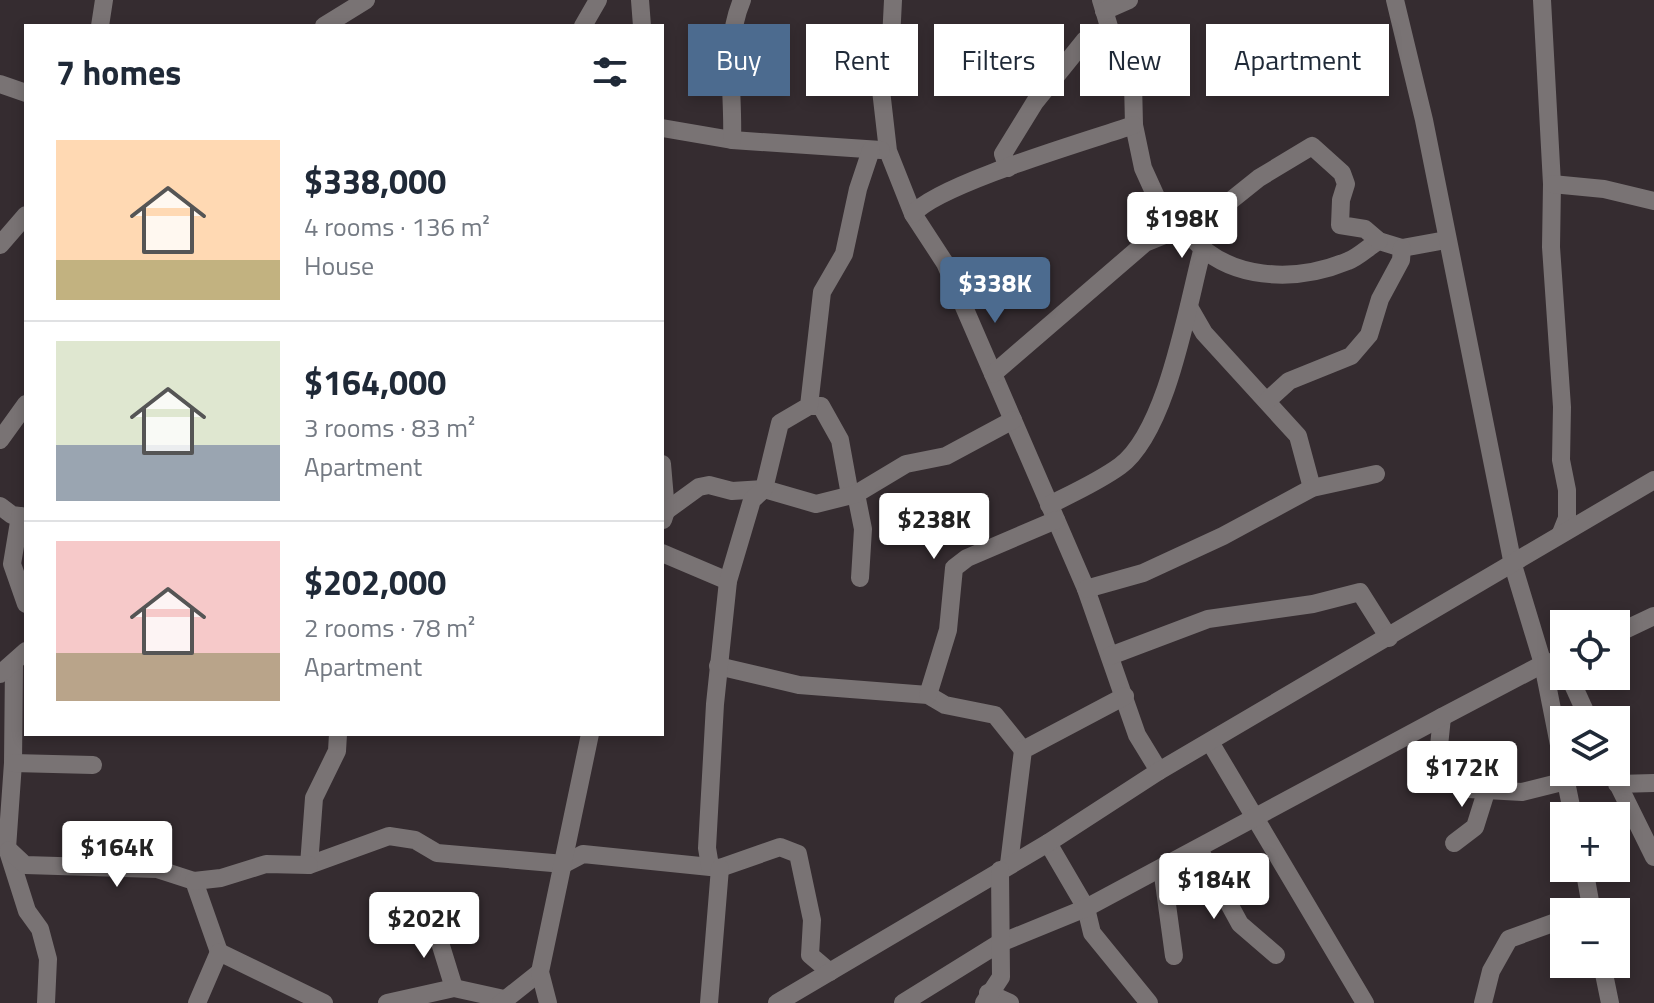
<!DOCTYPE html>
<html lang="en">
<head>
<meta charset="utf-8">
<style>
  :root { --surface:#fff; --page:#f2f2f3; --text:#1f2937; --muted:#747a83; --line:#e0e1e3; --accent:#4c6b8f }
  body { margin:0; font-family:"Titillium Web",sans-serif; background:var(--page); color:var(--text); height:100vh; display:flex; flex-direction:column; font-size:30px; white-space:nowrap }
  * { box-sizing:border-box; margin:0 }
  p { font-size:26px; color:var(--muted) }
  .icon { flex:none; width:44px; height:44px; fill:none; stroke:currentColor; stroke-width:2; stroke-linecap:round; stroke-linejoin:round }
  .map { position:relative; flex:1; overflow:hidden }
  .side { position:absolute; left:24px; top:24px; width:640px; height:712px; display:flex; flex-direction:column; background:var(--surface); border-radius:0px; box-shadow:0 4px 12px #0003 }
  .side>* { flex:none }
  .guide { position:absolute; left:688px; top:24px; width:760px; height:72px; display:flex; gap:16px }
  .fabs { position:absolute; left:1550px; top:610px; display:grid; gap:16px }
  .fabs a { display:grid; place-items:center; width:80px; height:80px; border-radius:0px; background:var(--surface); box-shadow:0 4px 12px #0003; font-size:40px }
  .price { position:absolute; translate:-50% -68px; padding:0 18px; border-radius:8px; background:#fff; color:#222; font-size:26px; line-height:52px; filter:drop-shadow(0 2px 4px #0008) }
  .price::after { content:''; position:absolute; left:50%; top:48px; width:24px; height:18px; margin-left:-12px; background:inherit; clip-path:polygon(0 0,100% 0,50% 100%) }
  .price.on { background:var(--accent); color:#fff }
  ul { padding:0; list-style:none }
  li { display:flex; align-items:center; gap:24px; height:200px; padding:0 32px }
  li+li { border-top:2px solid var(--line) }
  li span { display:grid; place-items:center; flex:none; width:224px; height:160px; border-radius:0px; color:#555 }
  li>.icon { margin-inline-start:auto }
  span .icon { width:96px; height:96px; fill:#fffc; stroke-width:1 }
  li b { font-size:34px }
  h2 { display:flex; justify-content:space-between; align-items:center; height:96px; padding:0 32px; font-size:34px }
  .tag { padding:0 28px; border-radius:0px; background:var(--surface); box-shadow:0 4px 12px #0003; font-size:28px; line-height:72px }
  .tag.on { background:var(--accent); color:#fff }
  .map>svg:first-child { display:block }
  .lines { fill:none; stroke-linecap:round; stroke-linejoin:round }
  .minor { stroke:#797374; stroke-width:18 }
</style>
</head>
<body>
<div class="map">
<svg width="1654" height="1003" viewBox="0 0 1654 1003">
  <rect width="100%" height="100%" fill="#352c30"/>
  <g class="lines">
    <g class="minor">
      <path d="M 640,0 L 642,26"/>
      <path d="M 893,0 L 891,40 L 881,90 L 888,151 L 913,214 L 945,263 L 1086,589 L 1137,735 L 1159,771"/>
      <path d="M 1101,0 L 1110,30 L 1133,82 L 1134,125 L 1143,168 L 1172,232 L 1189,234 C 1226,281 1295,283 1348,261 C 1359,257 1369,246 1379,241 L 1402,248 L 1446,240"/>
      <path d="M 1395,0 L 1424,120 L 1513,565 L 1543,664 L 1564,770"/>
      <path d="M 1542,0 L 1552,184 L 1551,247 L 1562,407 L 1561,460 L 1567,490 L 1567,518 L 1561,533"/>
      <path d="M 1104,11 L 1129,0"/>
      <path d="M 100,26 L 104,0"/>
      <path d="M 324,26 L 366,0"/>
      <path d="M 583,26 L 598,0"/>
      <path d="M 0,84 L 26,93"/>
      <path d="M 662,128 L 732,140 L 881,150"/>
      <path d="M 732,140 C 734,93 723,45 742,0"/>
      <path d="M 1008,168 L 1003,154 L 1035,102 L 1085,40 L 1110,30"/>
      <path d="M 1552,184 L 1604,189 L 1654,201"/>
      <path d="M 913,214 C 938,184 1090,140 1134,125"/>
      <path d="M 1189,234 L 1259,178 L 1312,146 L 1342,173 L 1346,184 L 1341,200 L 1340,225 L 1365,229 L 1379,241"/>
      <path d="M 0,245 L 26,215"/>
      <path d="M 1189,307 L 1204,333 L 1298,436 L 1312,488"/>
      <path d="M 993,374 L 1145,243 L 1172,232"/>
      <path d="M 1268,400 L 1289,381 L 1351,356 L 1369,335 L 1380,299 L 1401,260 L 1402,248"/>
      <path d="M 809,406 L 821,406 L 840,440 L 850,495"/>
      <path d="M 0,440 L 26,404"/>
      <path d="M 662,464 L 666,511 L 663,520"/>
      <path d="M 856,494 L 863,529 L 860,578"/>
      <path d="M 1049,505 C 1073,493 1098,482 1120,466 C 1167,431 1187,308 1202,251"/>
      <path d="M 0,506 L 12,515 L 26,517"/>
      <path d="M 666,511 L 699,487 L 709,485 L 732,491 L 764,489 L 816,504 L 856,494 L 906,464 L 946,456 L 1013,420"/>
      <path d="M 20,516 L 12,564 L 26,604"/>
      <path d="M 662,553 L 728,581"/>
      <path d="M 1086,589 L 1143,573 L 1223,536 L 1312,488 L 1376,474"/>
      <path d="M 1616,634 L 1654,616"/>
      <path d="M 1110,656 L 1208,619 L 1313,604 L 1360,592 L 1389,638"/>
      <path d="M 14,663 L 13,763 L 7,848 L 27,911 L 40,929 L 48,959 L 46,1003"/>
      <path d="M 718,666 L 799,685 L 928,695 L 945,705 L 995,715 L 1023,750"/>
      <path d="M 0,674 L 26,651"/>
      <path d="M 1569,676 L 1589,720"/>
      <path d="M 928,695 L 948,630 L 954,568 L 967,558 L 1056,520"/>
      <path d="M 1442,717 L 1439,746 L 1469,789 L 1522,792 L 1566,781"/>
      <path d="M 338,734 L 337,751 L 314,798 L 309,865 L 389,836 L 415,840 L 437,853 L 564,864 L 583,854 L 720,868 L 780,847 L 798,854 L 812,920 L 810,955 L 830,972"/>
      <path d="M 1210,742 L 1365,1003"/>
      <path d="M 13,763 L 93,765"/>
      <path d="M 1564,772 L 1573,816"/>
      <path d="M 1612,772 L 1654,857"/>
      <path d="M 1617,784 L 1654,783"/>
      <path d="M 1048,843 L 1086,908 L 1092,933 L 1149,1003"/>
      <path d="M 1454,843 L 1475,827 L 1486,792"/>
      <path d="M 1199,849 L 1240,924 L 1276,955"/>
      <path d="M 9,850 L 25,865 L 157,869 L 194,881 L 219,952"/>
      <path d="M 1009,864 L 1023,750 L 1125,696"/>
      <path d="M 710,866 L 707,848 L 715,704 L 728,581 L 752,500 L 764,489 L 780,423 L 809,406 L 822,292 L 844,254 L 858,189 L 871,150"/>
      <path d="M 1162,868 L 1174,956"/>
      <path d="M 1584,868 L 1592,912"/>
      <path d="M 194,881 L 221,878 L 266,864 L 309,865"/>
      <path d="M 433,920 L 454,988"/>
      <path d="M 1602,964 L 1610,1003"/>
      <path d="M 988,993 L 1010,1003"/>
      <path d="M 197,1003 L 219,952 L 324,1003"/>
      <path d="M 387,1003 L 454,988 L 504,999"/>
      <path d="M 501,1003 L 540,972"/>
      <path d="M 548,1003 L 540,972 L 590,734"/>
      <path d="M 709,1003 L 720,868"/>
      <path d="M 777,1003 L 1048,843 L 1159,771 L 1654,480"/>
      <path d="M 903,1003 L 998,944 L 1086,908 L 1442,717 L 1543,664 L 1564,659"/>
      <path d="M 984,1003 L 1001,977 L 1000,870"/>
      <path d="M 1483,1003 L 1491,971 L 1509,939 L 1564,919"/>
    </g>
  </g>
</svg>
<div class="fabs">
<a><svg class="icon" aria-label="locate" viewBox="0 0 24 24"><circle cx="12" cy="12" r="6"/><path d="M12 2v4M12 18v4M2 12h4M18 12h4"/></svg></a>
<a><svg class="icon" aria-label="layers" viewBox="0 0 24 24"><path d="M12 4l9 5-9 5-9-5zM3 14l9 5 9-5"/></svg></a>
<a>+</a>
<a>−</a>
</div>
<b class="price" style="left:1182px;top:260px">$198K</b>
<b class="price on" style="left:995px;top:325px">$338K</b>
<b class="price" style="left:934px;top:561px">$238K</b>
<b class="price" style="left:1462px;top:809px">$172K</b>
<b class="price" style="left:117px;top:889px">$164K</b>
<b class="price" style="left:1214px;top:921px">$184K</b>
<b class="price" style="left:424px;top:960px">$202K</b>
<div class="guide">
<a class="tag on">Buy</a>
<a class="tag">Rent</a>
<a class="tag">Filters</a>
<a class="tag">New</a>
<a class="tag">Apartment</a>
</div>
<section class="side">
<h2>7 homes<svg class="icon" aria-label="filters" viewBox="0 0 24 24"><path d="M4 7h16M4 17h16"/><circle cx="9" cy="7" r="2"/><circle cx="15" cy="17" r="2"/></svg></h2>
<ul>
<li><span style="background:linear-gradient(#ffd9b3 75%,#c2b280 0)"><svg class="icon" aria-label="home" viewBox="0 0 24 24"><path d="M3 11l9-7 9 7M6 9v11h12V9"/></svg></span><div><b>$338,000</b><p>4 rooms · 136 m²</p><p>House</p></div></li>
<li><span style="background:linear-gradient(#dfe7d0 65%,#9aa5b1 0)"><svg class="icon" aria-label="home" viewBox="0 0 24 24"><path d="M3 11l9-7 9 7M6 9v11h12V9"/></svg></span><div><b>$164,000</b><p>3 rooms · 83 m²</p><p>Apartment</p></div></li>
<li><span style="background:linear-gradient(#f6c9c9 70%,#b9a48a 0)"><svg class="icon" aria-label="home" viewBox="0 0 24 24"><path d="M3 11l9-7 9 7M6 9v11h12V9"/></svg></span><div><b>$202,000</b><p>2 rooms · 78 m²</p><p>Apartment</p></div></li>
</ul>
</section>
</div>
</body>
</html>
